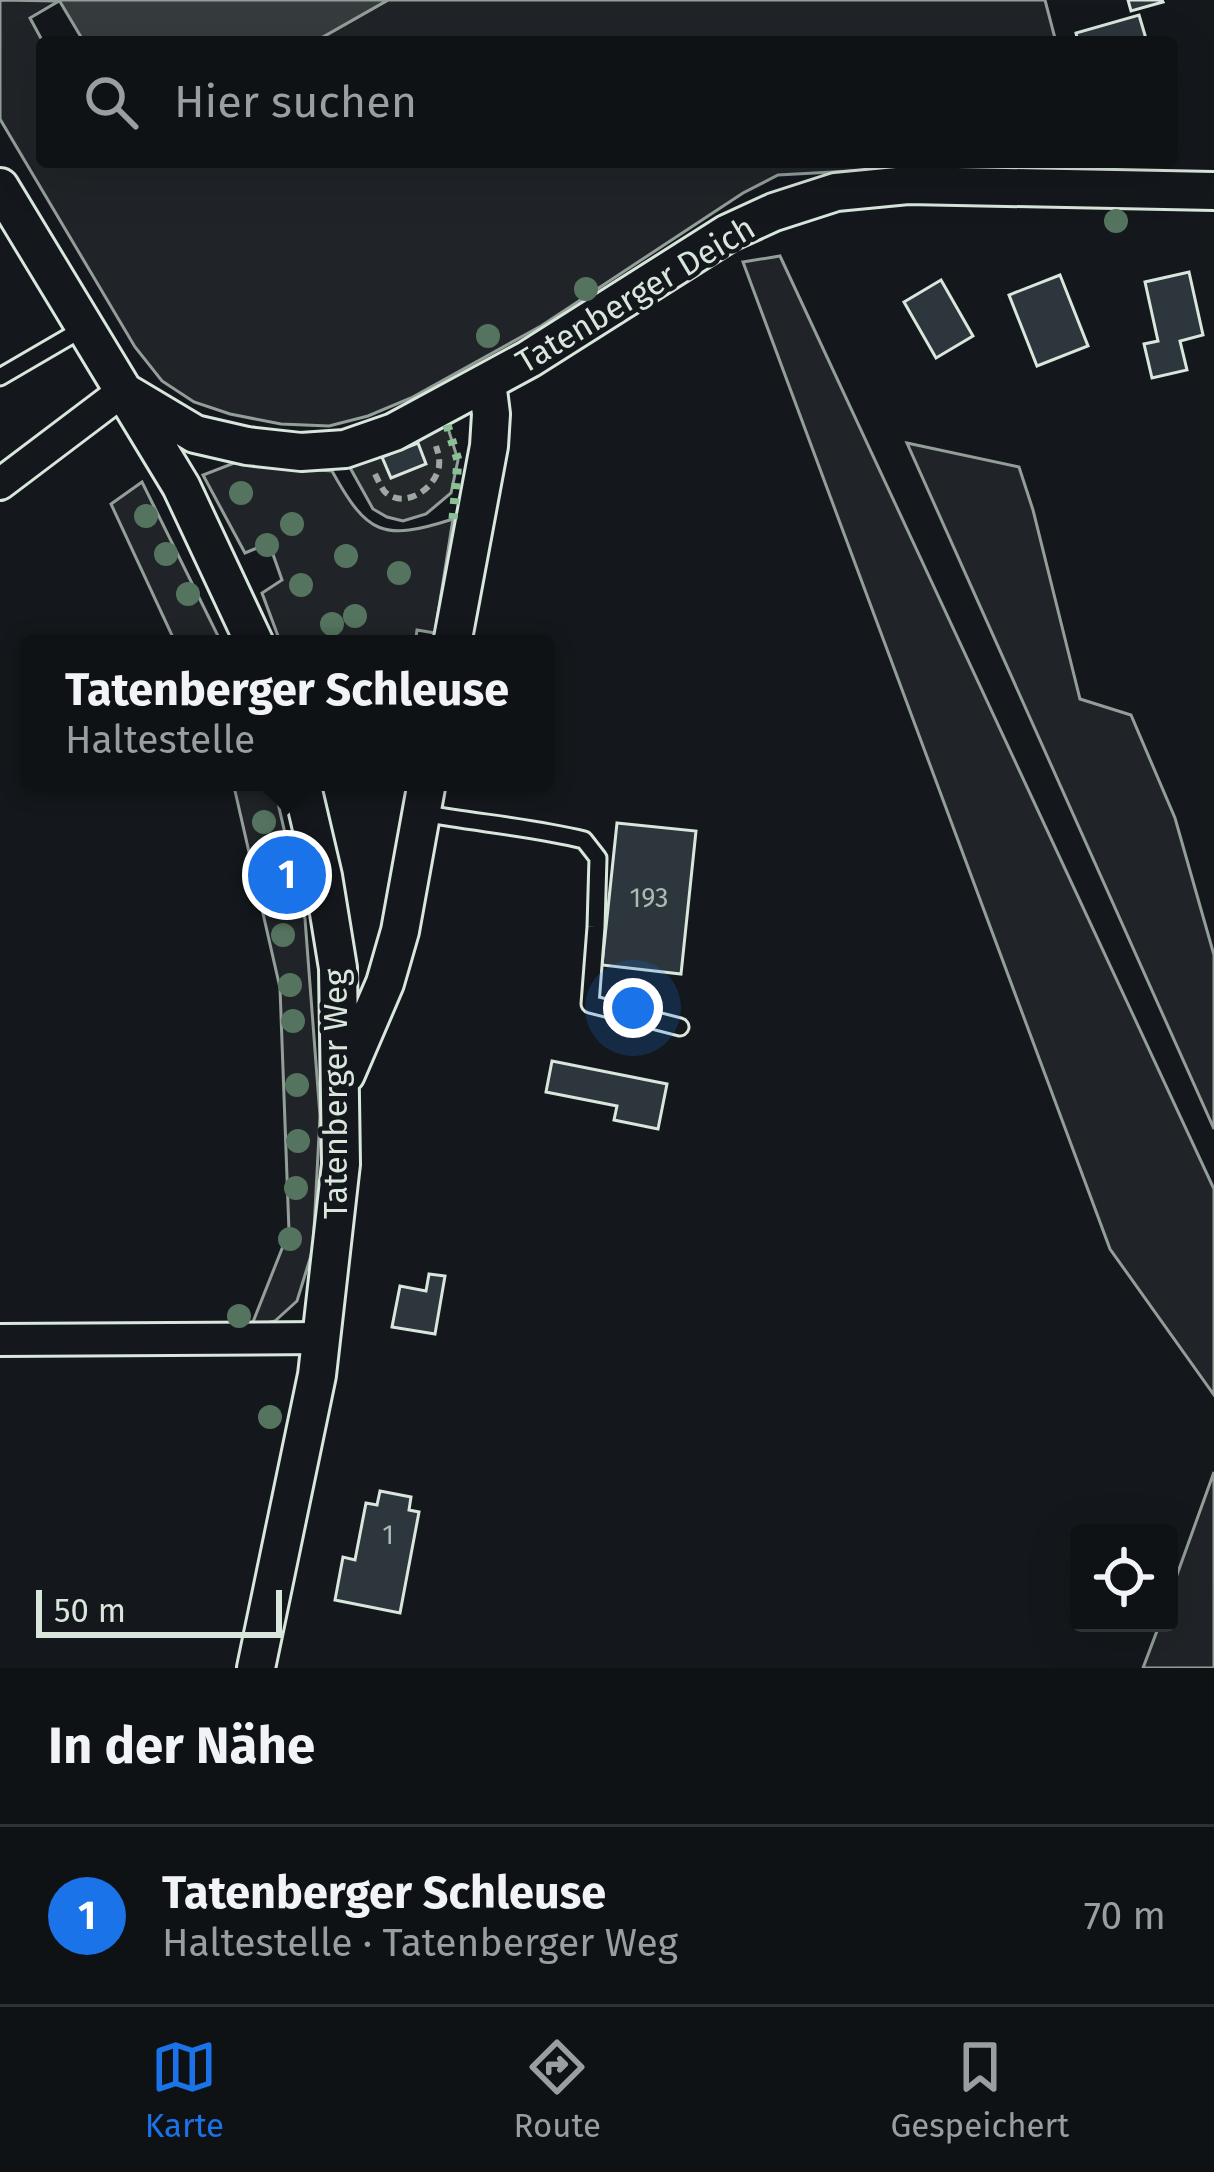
<!DOCTYPE html>
<html lang="de">
<head>
<meta charset="utf-8">
<style>
  :root { --surface:#0f1215; --page:#1d2022; --text:#f1f3f6; --muted:#9b9ea0; --line:#2f3234; --accent:#1a73e8 }
  body { margin:0; font-family:"Fira Sans",sans-serif; background:var(--page); color:var(--text) }
  .controls { position:absolute; right:36px; bottom:36px; display:grid; overflow:hidden; border-radius:12px; box-shadow:0 12px 48px #0002 }
  .controls button { width:108px; height:108px; display:grid; place-items:center; padding:0; border:0; border-bottom:3px solid var(--line); background:var(--surface); color:var(--text); font:60px sans-serif }
  .scale { position:absolute; left:36px; bottom:30px; width:246px; box-sizing:border-box; padding-left:12px; border:6px solid #d8e6dc; border-top:0; font-size:33px; line-height:42px; white-space:nowrap; color:#d8e6dc; -webkit-text-stroke:9px #14181c; paint-order:stroke }
  .you { position:absolute; left:633px; top:1008px; width:42px; height:42px; margin:-30px; border:9px solid #fff; border-radius:50%; background:#1a73e8; box-shadow:0 0 0 18px #1a73e833 }
  .badge { display:grid; place-items:center; width:78px; height:78px; border-radius:50%; background:var(--accent); color:#fff; font-size:39px; font-weight:700 }
  .pin { position:absolute; translate:-50% -50%; border:6px solid #fff; box-shadow:0 3px 12px #0006 }
  .popup { position:absolute; left:20px; top:635px; width:534px; height:156px; box-sizing:border-box; display:grid; place-content:center; border-radius:12px; background:var(--surface); filter:drop-shadow(0 3px 9px #0005); font-size:39px; white-space:nowrap; color:var(--muted) }
  .popup b { font-size:45px; color:var(--text) }
  .popup::after { content:''; position:absolute; left:50%; top:100%; margin-left:-24px; border:24px solid transparent; border-top-color:var(--surface) }
  .list { margin:0; padding:0; list-style:none }
  h2 { display:flex; justify-content:space-between; align-items:center; height:156px; margin:0; padding:0 48px; font-size:51px }
  h2 small { font-size:39px; font-weight:400; color:var(--muted) }
  .list li { display:grid; grid-template-columns:78px 1fr auto; gap:36px; align-items:center; box-sizing:border-box; height:180px; padding:0 48px; border-top:3px solid var(--line) }
  .list b { display:block; font-size:45px; white-space:nowrap }
  .list p { margin:0; font-size:39px; white-space:nowrap; color:var(--muted) }
  .list em { font-size:39px; font-style:normal; color:var(--muted) }
  .icon { flex:none; width:66px; height:66px; fill:none; stroke:currentColor; stroke-width:2; stroke-linecap:round; stroke-linejoin:round }
  .map { position:relative; flex:none; width:1214px; height:1668px; overflow:hidden }
  .search { position:absolute; background:var(--surface); box-shadow:0 12px 48px #0002; left:36px; right:36px; top:36px; height:132px; display:flex; align-items:center; gap:30px; box-sizing:border-box; padding:0 42px; border-radius:12px; color:var(--muted); font-size:45px }
  .sheet { height:336px; background:var(--surface) }
  nav { display:flex; justify-content:space-around; align-items:center; box-sizing:border-box; height:168px; border-top:3px solid var(--line); background:var(--surface); font-size:33px; color:var(--muted) }
  nav a { display:grid; justify-items:center; gap:6px }
  nav .on { color:var(--accent) }
  .map>svg:first-child { display:block }
</style>
</head>
<body>
<div class="map">
<svg width="1214" height="1668" viewBox="0 0 1214 1668">
  <rect width="100%" height="100%" fill="#14181c"/>
  <path fill="#202428" stroke="#939e99" stroke-width="3" d="M0,0L59,1L30,18L43,42L41,84L42,162H1110L1111,174L869,170L778,175L743,193L541,326L411,398L368,416L329,426L281,424L230,414L194,402L162,381L135,347L0,119Z
    M388,0H1045L1056,42H314Z
    M780,256L1214,1189V1395L1110,1249L743,262Z
    M907,443L1019,467L1033,510L1080,699L1131,715L1175,818L1214,955V1129Z
    M234,463L332,471C367,534 382,542 453,519L435,633L417,630L415,644H281L262,593L282,580L269,543L245,553L203,475Z
    M142,482L222,644H176L111,504Z
    M233,782H273L305,919L320,1116L313,1249L297,1301L275,1321L251,1327L289,1231L280,988Z
    M1214,1472V1668H1143L1160,1623H1169V1597Z"/>
  <path fill="#24282b" stroke="#939e99" stroke-width="3" d="M447,425L458,460L451,493L426,514L403,521L387,517L373,509L348,464L397,448Z"/>
  <path fill="#363b3e" stroke="#939e99" stroke-width="3" d="M59,0H388L314,42H84Z"/>
  <path fill="#2c363c" stroke="#d8e6dc" stroke-width="3" d="M1128,0H1162L1163,2L1131,11Z
    M1139,15L1147,42H1078L1076,33Z
    M1189,272L1203,335L1180,341L1187,370L1152,378L1144,344L1158,341L1145,282Z
    M1060,275L1088,346L1037,366L1009,295Z
    M941,280L973,336L936,358L904,302Z
    M418,443L426,464L391,478L382,457Z
    M617,823L696,831L681,974L602,965Z
    M552,1061L667,1084L658,1129L614,1120L617,1106L546,1092Z
    M429,1274L445,1276L435,1334L392,1327L400,1286L426,1291Z
    M380,1491L411,1497L409,1510L419,1512L400,1613L335,1600L343,1557L355,1560L366,1503L377,1505Z"/>
  <g fill="none" stroke-linecap="round" stroke-linejoin="round">
    <g stroke="#d8e6dc" stroke-width="21">
      <path id="service" d="M0,377L84,328
        M422,813C476,823 531,827 584,840L598,858L596,927L590,1004L680,1027"/>
    </g>
    <g stroke="#d8e6dc" stroke-width="36">
      <path id="minor" d="M0,484L123,391
        M0,1340L323,1338"/>
    </g>
    <g stroke="#d8e6dc" stroke-width="42">
      <path id="tertiary" d="M0,187L181,486L255,644
        M123,391L195,434L247,446L301,452L345,449L394,432L529,359L728,233L774,212L836,192L908,185L1214,191
        M452,644L489,446L491,414L487,382
        M346,1074L385,983L400,931L427,782
        M256,1668L317,1375L341,1164L338,968L323,876L301,782"/>
    </g>
    <path stroke="#9da8a2" stroke-width="6" stroke-dasharray="9 6" stroke-linecap="butt" d="M375,474C377,478 382,489 385,492C405,510 436,488 439,466C440,458 438,453 436,446"/>
    <use href="#service" stroke="#14181c" stroke-width="15"/>
    <use href="#minor" stroke="#14181c" stroke-width="30"/>
    <use href="#tertiary" stroke="#14181c" stroke-width="36"/>
    <path stroke="#8ac095" stroke-width="9" stroke-dasharray="6 9" stroke-linecap="butt" d="M447,425L458,460L453,519"/>
  </g>
  <g fill="#55745f">
    <circle cx="1116" cy="221" r="12"/>
    <circle cx="586" cy="289" r="12"/>
    <circle cx="488" cy="336" r="12"/>
    <circle cx="241" cy="493" r="12"/>
    <circle cx="146" cy="516" r="12"/>
    <circle cx="292" cy="524" r="12"/>
    <circle cx="267" cy="545" r="12"/>
    <circle cx="166" cy="554" r="12"/>
    <circle cx="346" cy="556" r="12"/>
    <circle cx="399" cy="573" r="12"/>
    <circle cx="301" cy="585" r="12"/>
    <circle cx="188" cy="594" r="12"/>
    <circle cx="355" cy="616" r="12"/>
    <circle cx="332" cy="624" r="12"/>
    <circle cx="264" cy="822" r="12"/>
    <circle cx="275" cy="885" r="12"/>
    <circle cx="283" cy="935" r="12"/>
    <circle cx="290" cy="985" r="12"/>
    <circle cx="293" cy="1021" r="12"/>
    <circle cx="297" cy="1085" r="12"/>
    <circle cx="298" cy="1141" r="12"/>
    <circle cx="296" cy="1188" r="12"/>
    <circle cx="290" cy="1239" r="12"/>
    <circle cx="239" cy="1316" r="12"/>
    <circle cx="270" cy="1417" r="12"/>
  </g>
  <g text-anchor="middle" stroke-width="9" stroke-linejoin="round" paint-order="stroke">
    <g font-size="27" fill="#adbab4">
      <text x="649" y="907">193</text>
      <text x="388" y="1544">1</text>
    </g>
    <g font-size="33" fill="#d8e6dc" stroke="#14181c">
      <text transform="translate(635 294) rotate(-31)" y="12">Tatenberger Deich</text>
      <text transform="translate(335 1094) rotate(-90)" y="12">Tatenberger Weg</text>
    </g>
  </g>
</svg>
<div class="controls">
<button><svg class="icon" aria-label="locate" viewBox="0 0 24 24"><circle cx="12" cy="12" r="6"/><path d="M12 2v4M12 18v4M2 12h4M18 12h4"/></svg></button>
</div>
<div class="scale">50 m</div>
<div class="you"></div>
<div class="pin badge" style="left:287px;top:875px">1</div>
<div class="popup"><b>Tatenberger Schleuse</b>Haltestelle</div>
<div class="search"><svg class="icon" aria-label="search" viewBox="0 0 24 24"><circle cx="10" cy="10" r="6"/><path d="M15 15l6 6"/></svg>Hier suchen</div>
</div>
<section class="sheet">
<h2>In der Nähe<small></small></h2>
<ul class="list">
<li><span class="badge">1</span><div><b>Tatenberger Schleuse</b><p>Haltestelle · Tatenberger Weg</p></div><em>70 m</em></li>
</ul>
</section>
<nav>
<a class="on"><svg class="icon" aria-label="map" viewBox="0 0 24 24"><path d="M3 6l6-2 6 2 6-2v14l-6 2-6-2-6 2zM9 4v14M15 6v14"/></svg>Karte</a>
<a><svg class="icon" aria-label="directions" viewBox="0 0 24 24"><path d="M12 3l9 9-9 9-9-9zM9 14v-3h6M13 9l2 2-2 2"/></svg>Route</a>
<a><svg class="icon" aria-label="saved" viewBox="0 0 24 24"><path d="M7 4h10v16l-5-4-5 4z"/></svg>Gespeichert</a>
</nav>
</body>
</html>
